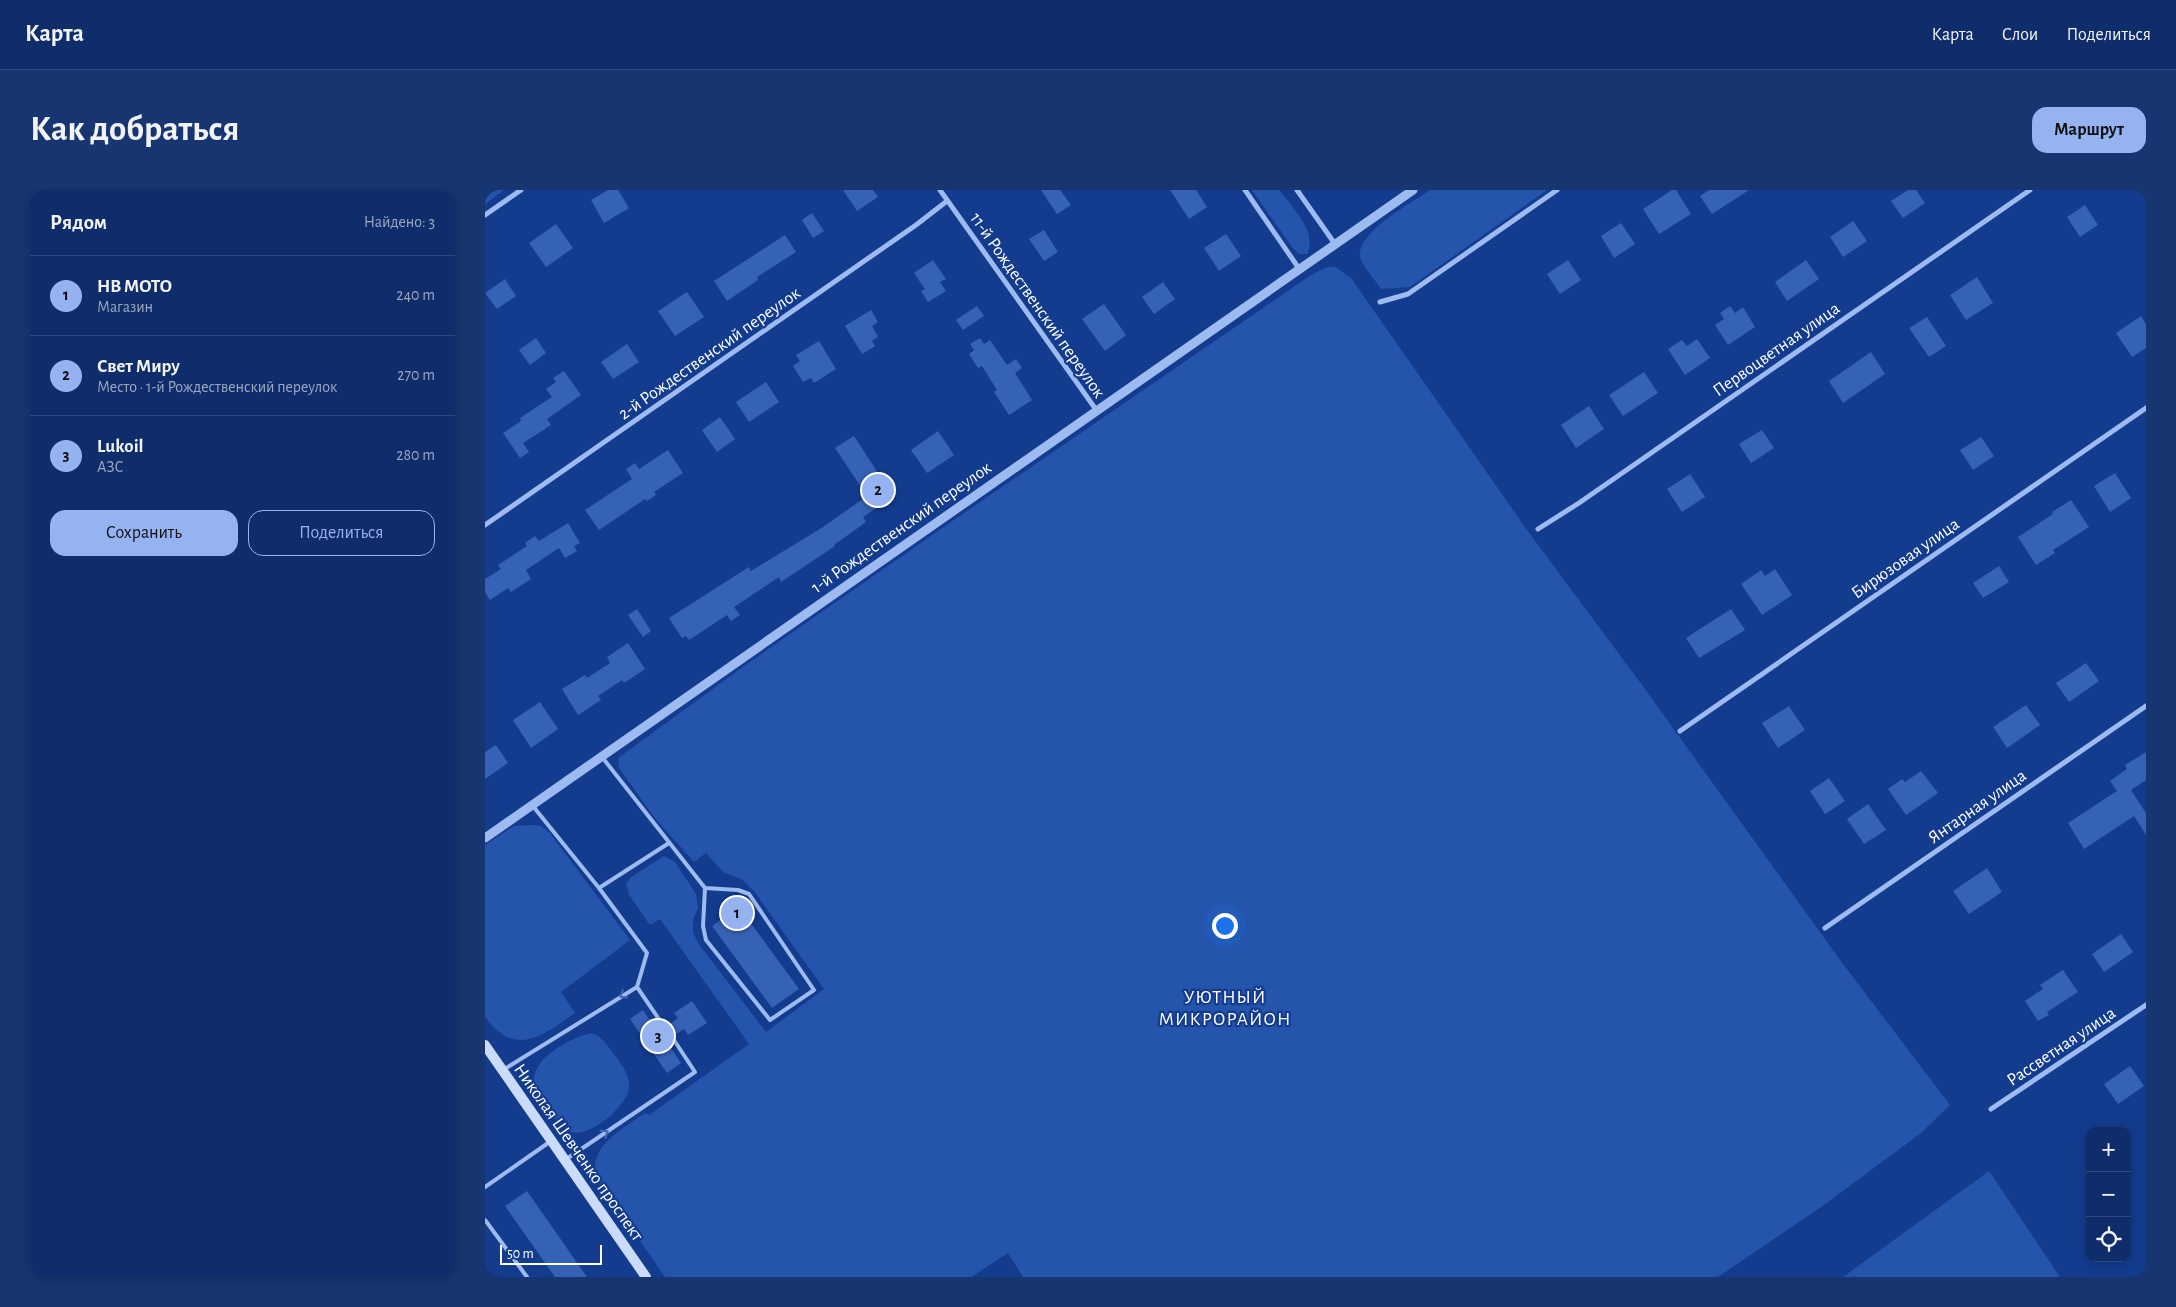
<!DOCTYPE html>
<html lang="ru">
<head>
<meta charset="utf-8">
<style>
  :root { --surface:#0e2d6a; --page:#173570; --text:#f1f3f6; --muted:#9ba8c1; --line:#2e497e; --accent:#95b2f1 }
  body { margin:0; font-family:"Alegreya Sans",sans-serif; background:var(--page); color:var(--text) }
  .controls { position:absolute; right:15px; bottom:15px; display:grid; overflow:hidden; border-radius:10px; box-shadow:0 2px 12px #0003 }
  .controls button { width:45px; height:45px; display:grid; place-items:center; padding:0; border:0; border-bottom:1px solid var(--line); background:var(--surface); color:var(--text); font:25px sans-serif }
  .scale { position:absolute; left:15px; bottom:12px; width:102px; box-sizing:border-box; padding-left:5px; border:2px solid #fff; border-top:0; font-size:14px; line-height:18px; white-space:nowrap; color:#fff; -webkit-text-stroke:4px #133c8e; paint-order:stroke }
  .you { position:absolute; left:739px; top:735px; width:18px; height:18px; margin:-12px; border:4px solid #fff; border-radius:50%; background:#1a73e8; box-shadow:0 0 0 8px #1a73e833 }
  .badge { display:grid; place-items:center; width:32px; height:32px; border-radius:50%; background:var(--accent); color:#111; font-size:16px; font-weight:700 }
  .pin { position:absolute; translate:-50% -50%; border:2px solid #fff; box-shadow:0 1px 5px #0006 }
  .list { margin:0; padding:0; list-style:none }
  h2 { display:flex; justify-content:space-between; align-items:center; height:65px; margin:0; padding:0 20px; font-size:21px }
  h2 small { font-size:16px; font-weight:400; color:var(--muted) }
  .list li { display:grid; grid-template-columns:32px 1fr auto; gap:15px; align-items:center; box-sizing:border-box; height:80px; padding:0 20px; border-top:1px solid var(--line) }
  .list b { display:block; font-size:19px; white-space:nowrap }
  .list p { margin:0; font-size:16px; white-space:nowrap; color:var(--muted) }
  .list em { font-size:16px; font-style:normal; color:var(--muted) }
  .actions { display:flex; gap:10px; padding:15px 20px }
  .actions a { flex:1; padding:11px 0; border:1px solid var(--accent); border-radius:15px; text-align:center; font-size:18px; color:var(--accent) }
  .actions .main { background:var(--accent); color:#111 }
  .icon { flex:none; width:28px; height:28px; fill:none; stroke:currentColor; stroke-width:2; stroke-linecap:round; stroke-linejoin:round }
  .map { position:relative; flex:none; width:1661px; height:1087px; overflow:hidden; border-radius:15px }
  header { display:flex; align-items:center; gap:30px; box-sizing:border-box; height:70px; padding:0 25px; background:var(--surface); border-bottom:1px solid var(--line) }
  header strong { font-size:24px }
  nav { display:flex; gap:28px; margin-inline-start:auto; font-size:18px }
  .intro { display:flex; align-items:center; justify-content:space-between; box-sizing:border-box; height:120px; padding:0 30px }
  h1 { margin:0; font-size:35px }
  .button { padding:12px 22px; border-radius:15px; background:var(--accent); color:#111; font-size:18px; font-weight:700 }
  main { display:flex; gap:30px; padding:0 30px }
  aside { flex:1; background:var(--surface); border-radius:15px; box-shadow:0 2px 12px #0003 }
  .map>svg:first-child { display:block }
</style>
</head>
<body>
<header>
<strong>Карта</strong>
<nav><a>Карта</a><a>Слои</a><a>Поделиться</a></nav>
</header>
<div class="intro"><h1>Как добраться</h1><a class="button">Маршрут</a></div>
<main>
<aside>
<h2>Рядом<small>Найдено: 3</small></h2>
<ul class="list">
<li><span class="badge">1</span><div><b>HB MOTO</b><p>Магазин</p></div><em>240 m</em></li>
<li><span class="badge">2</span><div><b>Свет Миру</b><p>Место · 1-й Рождественский переулок</p></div><em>270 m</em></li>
<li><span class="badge">3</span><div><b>Lukoil</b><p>АЗС</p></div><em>280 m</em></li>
</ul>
<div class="actions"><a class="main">Сохранить</a><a>Поделиться</a></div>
</aside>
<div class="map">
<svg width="1661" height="1087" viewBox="0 0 1661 1087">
  <rect width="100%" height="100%" fill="#133c8e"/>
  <path fill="#2554ad" d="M0,0H19L0,14Z
    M767,0H794C807,17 833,42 822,64H814L807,57Z
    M945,0H1062L925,97L896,99C890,90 881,80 876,70C866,45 928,12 945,0Z
    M842,77H850L866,88L1042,340L1160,499L1355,770L1465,915L1436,943L1339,1015L1233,1087H538L523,1063L486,1087H180L115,993C96,959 138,939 160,923L164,925L264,854L175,729L165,735L144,705L141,694L146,687L179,666L190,672L211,704L213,718L208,729V742L213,753L281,842L339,799L269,701L258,690L238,682L221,663L209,672L169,627L134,578L133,568L262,474L466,332L826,85Z
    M48,635L56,636L64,642L145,750L76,802L90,823C58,845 31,869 0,827V655L29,636Z
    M106,843C117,846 122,855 128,863C135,873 145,884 144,897C143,916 105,948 86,942C76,939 70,928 65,921C59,912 49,902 49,891C48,867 87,847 106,843Z
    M1504,981L1575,1087H1358Z"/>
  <path fill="#3662b5" d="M123,0H133L144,18L119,33L106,10Z
    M358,0H388L393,7L372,21Z
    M556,0H575L586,15L572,24Z
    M685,0H711L722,17L704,29Z
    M1187,0H1191L1206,24L1174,44L1158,19Z
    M1224,0H1264L1227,24L1215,6Z
    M1423,0H1431L1440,13L1418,28L1406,11Z
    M1600,15L1613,35L1595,47L1582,27Z
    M327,23L339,41L328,48L317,30Z
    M1368,31L1382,51L1358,67L1345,47Z
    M1136,33L1150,54L1129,68L1116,46Z
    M71,34L88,58L61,77L44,53Z
    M559,40L573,62L559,71L544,49Z
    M741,44L756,66L734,81L719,58Z
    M300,45L311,62L272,87L273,90L242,111L229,91Z
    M448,70L461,89L455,92L461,101L443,112L436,101L440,99L429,83Z
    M1083,70L1096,90L1075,104L1062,84Z
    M1321,70L1334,89L1302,111L1290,92Z
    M1492,87L1508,113L1481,130L1465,105Z
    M20,89L31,106L12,119L0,103Z
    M678,92L690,109L669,124L657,107Z
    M202,102L219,127L190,146L173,121Z
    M619,114L641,145L620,161L597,129Z
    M492,116L499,126L478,140L471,130Z
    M1245,116L1250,123L1258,117L1270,137L1243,155L1230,135L1239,129L1235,123Z
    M386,120L393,132L387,136L393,147L387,151L390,156L377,164L360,136Z
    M1656,126L1661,134V158L1647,167L1631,143Z
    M1442,127L1461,156L1444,167L1424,138Z
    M51,148L61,163L45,175L34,160Z
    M495,148L499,154L505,150L522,175L531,169L537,178L530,183L547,210L524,225L509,202L512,200L497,176L493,178L484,164L489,160L485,154Z
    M1212,149L1225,168L1200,185L1183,159L1197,150L1202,156Z
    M334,151L351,179L329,193L326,188L318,192L308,176L315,171L311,165Z
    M142,154L154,172L128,189L116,172Z
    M1386,162L1400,184L1358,213L1344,191Z
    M79,181L96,205L62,229L66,235L38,253L44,262L35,268L18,243L36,231L35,228L67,207L61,199L71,192L68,188Z
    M1159,182L1173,203L1138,226L1124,205Z
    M281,192L294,212L264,232L251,212Z
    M1104,216L1119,239L1091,258L1076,235Z
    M235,227L250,249L232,262L217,240Z
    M1277,240L1289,258L1266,273L1254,254Z
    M453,241L469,265L442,283L426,260Z
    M369,246L393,283L396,282L412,304L378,327L381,332L349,355L350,356L296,392L294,387L249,417L255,425L246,431L242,425L204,450L201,446L197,448L184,428L264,377L266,381L338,337L382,306L350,258Z
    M1496,247L1509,266L1488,280L1475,260Z
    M183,260L198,283L169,302L171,305L162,311L160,309L114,340L100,320L147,289L141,279L150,273L154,279Z
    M1630,283L1646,308L1625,322L1609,296Z
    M1205,284L1220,307L1197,322L1182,299Z
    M1586,310L1604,337L1568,360L1570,363L1551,375L1533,347L1568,324L1567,322Z
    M83,333L95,353L89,356L92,361L80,368L74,358L41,380L46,389L26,402L23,398L5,410L0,402V389L16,379L13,375L42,356L40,353L50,346L54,351Z
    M1514,376L1524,392L1498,408L1488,393Z
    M1290,379L1307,405L1277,425L1256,394L1276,380L1280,386Z
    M152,419L166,441L158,447L143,425Z
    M1246,419L1260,440L1214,468L1201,448Z
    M143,453L160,479L139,493L137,490L113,506L116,510L93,525L77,499L100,485L102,488L125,473L122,467Z
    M1601,473L1614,491L1584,512L1571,493Z
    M55,512L73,539L46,558L28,530Z
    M1541,515L1555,535L1522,558L1508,537Z
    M1304,516L1320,540L1293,558L1277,533Z
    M11,555L23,573L0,589V562Z
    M1661,562V590L1646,600L1661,623V645L1649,626L1599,659L1583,633L1632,601L1625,591L1642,579L1640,575Z
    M1436,581L1453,603L1421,625L1403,599L1417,589L1420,592Z
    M1344,588L1360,611L1340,624L1325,601Z
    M1383,614L1401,640L1379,654L1362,629Z
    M1502,678L1517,702L1484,724L1468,701Z
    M254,717L314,799L287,818L227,736Z
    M1636,744L1648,762L1619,782L1607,764Z
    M1578,780L1593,802L1562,822L1564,825L1553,831L1540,811L1558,799L1555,795Z
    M207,811L222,833L203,845L199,839L190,845L187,843L184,845V849L181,851L196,873L182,883L145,829L158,820L173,842L177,840L181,842L184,839L183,836L193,828L189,823Z
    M1645,876L1659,896L1633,914L1619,894Z
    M42,1001L102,1087H70L20,1016Z"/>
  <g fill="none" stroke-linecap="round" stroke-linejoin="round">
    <path stroke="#9dbaf1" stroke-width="4" d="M117,567L220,698L253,700L264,704L329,800L285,830L221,750L218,736L220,698
      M47,615L114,698L184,653
      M114,698L162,763L152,797
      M18,880L152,797L180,838
      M80,970L210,882L187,847
      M0,997L66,951
      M0,1030L42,1087"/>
    <path stroke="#9dbaf1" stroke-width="5" d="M455,0L612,221
      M760,0L815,80
      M812,0L850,54
      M0,25L36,0
      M895,112L923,104L1072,0
      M0,335L431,35L462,11
      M1053,339L1094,313L1545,0
      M1195,541L1661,218
      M1340,738L1661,516
      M1506,919L1661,815"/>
    <path stroke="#9dbaf1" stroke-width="9" d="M0,648L928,0"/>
    <path stroke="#cbdbfc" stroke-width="10" d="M0,855L161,1087"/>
  </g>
  <defs><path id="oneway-chevron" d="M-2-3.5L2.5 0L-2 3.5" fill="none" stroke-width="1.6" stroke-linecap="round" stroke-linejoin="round" transform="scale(1.25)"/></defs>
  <g stroke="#4368b1">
    <use href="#oneway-chevron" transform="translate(138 805) rotate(148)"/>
    <use href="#oneway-chevron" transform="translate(120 943) rotate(-34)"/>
  </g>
  <g text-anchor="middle" stroke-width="4.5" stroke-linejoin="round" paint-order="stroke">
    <g font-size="18" fill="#fff" stroke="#133c8e">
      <text transform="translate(553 115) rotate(55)" y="6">11-й Рождественский переулок</text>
      <text transform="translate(1291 159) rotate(-35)" y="6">Первоцветная улица</text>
      <text transform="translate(224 163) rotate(-35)" y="6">2-й Рождественский переулок</text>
      <text transform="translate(416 337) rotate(-35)" y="6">1-й Рождественский переулок</text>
      <text transform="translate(1420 368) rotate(-35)" y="6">Бирюзовая улица</text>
      <text transform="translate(1492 616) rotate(-35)" y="6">Янтарная улица</text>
      <text transform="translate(1576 856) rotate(-34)" y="6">Рассветная улица</text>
      <text transform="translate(94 962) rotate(55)" y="6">Николая Шевченко проспект</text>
    </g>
    <g font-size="19" letter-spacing="1" fill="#fff" stroke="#133c8e">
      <text x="740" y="813">УЮТНЫЙ<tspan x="740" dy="22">МИКРОРАЙОН</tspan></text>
    </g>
  </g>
</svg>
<div class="controls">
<button>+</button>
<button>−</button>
<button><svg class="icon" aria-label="locate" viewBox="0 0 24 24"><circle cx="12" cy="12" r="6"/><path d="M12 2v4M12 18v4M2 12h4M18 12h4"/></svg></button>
</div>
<div class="scale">50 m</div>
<div class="you"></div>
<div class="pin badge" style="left:252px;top:723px">1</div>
<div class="pin badge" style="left:393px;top:300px">2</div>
<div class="pin badge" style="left:173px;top:846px">3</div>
</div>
</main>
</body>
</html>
